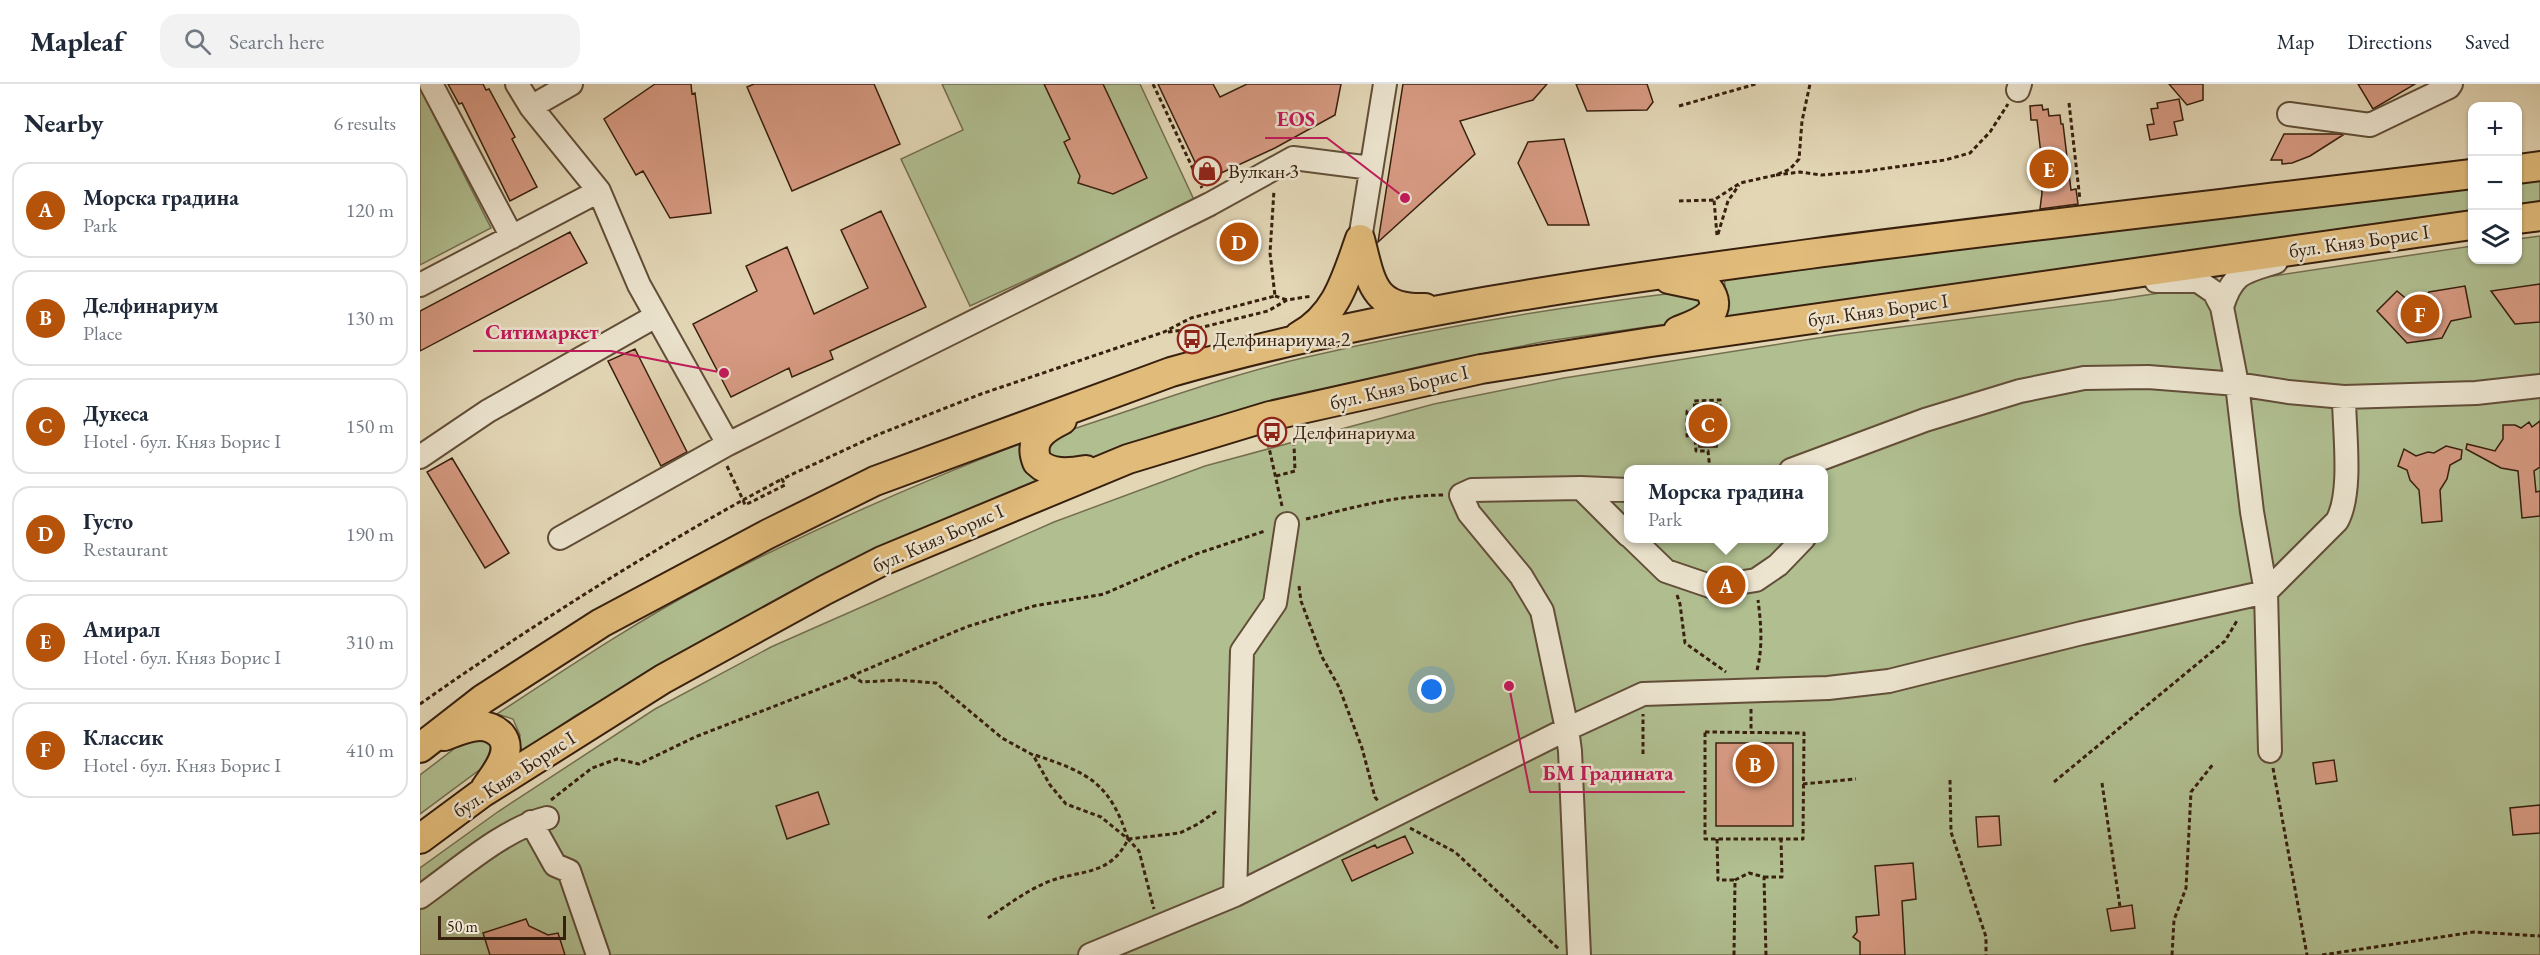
<!DOCTYPE html>
<html lang="en">
<head>
<meta charset="utf-8">
<style>
  :root { --surface:#fff; --page:#f2f2f3; --text:#1f2937; --muted:#747a83; --line:#e0e1e3; --accent:#b45309 }
  body { margin:0; font-family:"EB Garamond",serif; background:var(--page); color:var(--text) }
  .controls { position:absolute; right:18px; top:18px; display:grid; overflow:hidden; border-radius:12px; box-shadow:0 2px 4px #0004 }
  .controls button { width:54px; height:54px; display:grid; place-items:center; padding:0; border:0; border-bottom:2px solid var(--line); background:var(--surface); color:var(--text); font:30px sans-serif }
  .scale { position:absolute; left:18px; bottom:15px; width:128px; box-sizing:border-box; padding-left:6px; border:3px solid #38200e; border-top:0; font-size:16px; line-height:21px; white-space:nowrap; color:#38200e; -webkit-text-stroke:4px #ece4cf; paint-order:stroke }
  .you { position:absolute; left:1012px; top:606px; width:21px; height:21px; margin:-15px; border:4px solid #fff; border-radius:50%; background:#1a73e8; box-shadow:0 0 0 9px #1a73e833 }
  .badge { display:grid; place-items:center; width:39px; height:39px; border-radius:50%; background:var(--accent); color:#fff; font-size:20px; font-weight:700 }
  .pin { position:absolute; translate:-50% -50%; border:3px solid #fff; box-shadow:0 2px 6px #0006 }
  .popup { position:absolute; left:1204px; top:381px; width:204px; height:78px; box-sizing:border-box; display:grid; place-content:center; border-radius:12px; background:var(--surface); filter:drop-shadow(0 2px 4px #0005); font-size:20px; white-space:nowrap; color:var(--muted) }
  .popup b { font-size:22px; color:var(--text) }
  .popup::after { content:''; position:absolute; left:50%; top:100%; margin-left:-12px; border:12px solid transparent; border-top-color:var(--surface) }
  .list { margin:0; padding:0; list-style:none }
  h2 { display:flex; justify-content:space-between; align-items:center; height:78px; margin:0; padding:0 24px; font-size:26px }
  h2 small { font-size:20px; font-weight:400; color:var(--muted) }
  .list li { display:grid; grid-template-columns:39px 1fr auto; gap:18px; align-items:center; box-sizing:border-box; height:96px; margin:0 12px 12px; padding:0 12px; border:2px solid var(--line); border-radius:18px }
  .list b { display:block; font-size:22px; white-space:nowrap }
  .list p { margin:0; font-size:20px; white-space:nowrap; color:var(--muted) }
  .list em { font-size:20px; font-style:normal; color:var(--muted) }
  .icon { flex:none; width:33px; height:33px; fill:none; stroke:currentColor; stroke-width:2; stroke-linecap:round; stroke-linejoin:round }
  .map { position:relative; flex:none; width:2120px; height:871px; overflow:hidden }
  header { display:flex; align-items:center; gap:36px; box-sizing:border-box; height:84px; padding:0 30px; background:var(--surface); border-bottom:2px solid var(--line) }
  header strong { font-size:28px }
  nav { display:flex; gap:33px; margin-inline-start:auto; font-size:21px }
  .search { width:420px; height:54px; background:var(--page); display:flex; align-items:center; gap:15px; box-sizing:border-box; padding:0 21px; border-radius:18px; color:var(--muted); font-size:22px }
  main { display:flex }
  aside { flex:1; background:var(--surface) }
  .map>svg:first-child { display:block }
</style>
</head>
<body>
<header>
<strong>Mapleaf</strong>
<div class="search"><svg class="icon" aria-label="search" viewBox="0 0 24 24"><circle cx="10" cy="10" r="6"/><path d="M15 15l6 6"/></svg>Search here</div>
<nav><a>Map</a><a>Directions</a><a>Saved</a></nav>
</header>
<main>
<aside>
<h2>Nearby<small>6 results</small></h2>
<ul class="list">
<li><span class="badge">A</span><div><b>Морска градина</b><p>Park</p></div><em>120 m</em></li>
<li><span class="badge">B</span><div><b>Делфинариум</b><p>Place</p></div><em>130 m</em></li>
<li><span class="badge">C</span><div><b>Дукеса</b><p>Hotel · бул. Княз Борис I</p></div><em>150 m</em></li>
<li><span class="badge">D</span><div><b>Густо</b><p>Restaurant</p></div><em>190 m</em></li>
<li><span class="badge">E</span><div><b>Амирал</b><p>Hotel · бул. Княз Борис I</p></div><em>310 m</em></li>
<li><span class="badge">F</span><div><b>Классик</b><p>Hotel · бул. Княз Борис I</p></div><em>410 m</em></li>
</ul>
</aside>
<div class="map">
<svg width="2120" height="871" viewBox="0 0 2120 871">
  <rect width="100%" height="100%" fill="#e2d6b5"/>
  <filter id="stains"><feTurbulence type="fractalNoise" baseFrequency=".00333" numOctaves="4"/><feColorMatrix values="0 0 0 0 .2 0 0 0 0 .09 0 0 0 0 .02 0 0 0 .5 -.17"/></filter>
  <radialGradient id="worn" r=".72"><stop offset=".6" stop-color="#630" stop-opacity="0"/><stop offset="1" stop-color="#630" stop-opacity=".3"/></radialGradient>
  <path fill="#b0be90" stroke="#746f4f" stroke-width="1.5" fill-rule="evenodd" d="M522,0H720L775,118L550,222L481,75L543,46Z
    M0,4L71,144L0,181Z
    M2120,94V120L2098,124V97Z
    M2052,103V130L1310,236L1306,231C1315,213 1301,208 1305,191Z
    M2120,152V871H0V784L79,727L235,625L351,563L634,438L785,382L1014,320L1144,294L1417,251L1693,216L2052,162V176H2098V155ZM1208,386H1404V454H1208Z
    M1254,209H1274L1285,222L1269,237L1127,257L1011,280L883,310L752,345L670,375H629L627,364L635,353L653,345C730,320 808,291 887,273C1008,245 1131,224 1254,209Z
    M607,357L603,381L610,391L627,401L233,586L155,632L98,670L100,651L93,635L77,630C147,584 217,537 291,498C393,445 500,398 607,357Z
    M62,653L71,660L72,667L66,681L0,730V691L43,658Z"/>
  <path fill="#d69a82" stroke="#38200e" stroke-width="1.5" d="M28,0H63L66,6L69,5L95,53L92,55L117,103L90,117L42,19L39,20Z
    M235,0H271L272,10L275,9L291,129L250,134L223,87L216,91L184,35Z
    M334,0H454L480,60L372,107L327,3Z
    M624,0H683L727,94L693,110L658,99L660,92L644,58L650,55Z
    M738,0H793L800,13L827,0H921L915,31L855,64L784,97Z
    M983,0H1127L1113,16L1040,37L1055,70L958,158Z
    M1156,0H1227L1233,18L1227,26L1167,27Z
    M1749,0H1783V16L1767,21Z
    M1938,0H1995L1953,25Z
    M1759,15L1763,36L1754,38L1757,51L1730,56L1727,41L1734,40L1731,25L1738,24L1737,19Z
    M1622,21L1623,26L1628,25L1629,32L1640,31L1641,40H1643L1651,106L1656,105L1658,120L1620,125L1622,109L1619,80L1622,79L1617,36H1611L1610,22Z
    M1864,50H1919L1923,51L1890,72L1872,79L1862,80V76H1851Z
    M1144,55L1169,141H1128L1098,79L1108,58Z
    M461,127L506,223L410,267L413,275L372,293L369,284L311,313L273,240L337,207L326,182L367,163L394,230L448,204L421,146Z
    M150,148L167,179L0,267V227Z
    M2120,200V238L2095,240L2071,207Z
    M2045,202L2051,233L2031,237L2022,254L1987,259L1957,227L1977,207L1990,218L2004,216L2009,208Z
    M215,265L267,368L241,382L188,277Z
    M1297,319V330H1304L1305,351H1297V363H1279L1278,350H1271V329H1276V320Z
    M2120,337V383L2114,387L2116,408L2120,407V432L2102,434L2098,387L2081,384L2046,365L2047,360L2075,367L2083,355V341H2095L2101,344L2109,338L2112,343Z
    M2026,362L2042,366L2041,375L2030,381L2027,395L2020,406L2022,437L2002,439L1999,406L1990,396L1987,386L1978,382L1984,365L1996,372L2008,368L2014,369Z
    M32,374L89,469L65,484L7,388Z
    M1296,659H1373V742H1296Z
    M1914,676L1917,697L1896,700L1893,679Z
    M398,708L409,740L367,755L356,722Z
    M2120,721V749L2093,751L2090,724Z
    M1579,732L1581,761L1558,763L1556,733Z
    M985,752L993,769L932,797L922,776L955,761L957,764Z
    M1493,779L1496,815L1482,817L1485,871H1440V858L1433,853L1437,848L1436,833L1459,831L1455,782Z
    M1712,821L1715,844L1691,847L1687,825Z
    M106,835L109,842L128,851L138,849L145,871H70L63,849Z"/>
  <g fill="none" stroke-linecap="round" stroke-linejoin="round">
    <g stroke="#624e38" stroke-width="26">
      <path id="minor" d="M11,0L92,153
        M97,0L111,23L179,107L219,201L308,360
        M1598,6L1600,0
        M111,23L151,0
        M1869,30L1950,41L2029,3L2031,0
        M940,155L965,0
        M1736,197H1778L1794,208L1802,223L1817,300L1832,428L1846,508L1850,667
        M0,201L179,107
        M1802,223C1813,188 1824,188 1856,178
        M0,373L68,327L236,232
        M1371,386L1505,336L1600,307L1664,294L1728,293L1817,300L1868,308L1924,313L2056,309L2120,302
        M1161,404L1208,451
        M140,454L308,360L790,120L873,74L951,84
        M1212,454L1246,487L1293,503L1336,496L1358,481L1384,454
        M111,738L135,781L149,787L178,871
        M815,811L1147,645L1223,610L1408,604L1469,597L1662,549L1846,508L1917,437C1933,408 1924,347 1924,313
        M0,813C37,787 83,745 127,734
        M670,871L815,811L822,567L855,519L867,440
        M1159,871L1150,667L1147,645L1122,527L1101,492L1049,429L1041,411L1052,406L1161,404L1208,406"/>
    </g>
    <g stroke="#38200e" stroke-width="32">
      <path id="major" d="M2098,85L2120,82
        M2098,135L2120,132
        M940,155C951,197 952,226 1005,224
        M1249,195L1287,203C1308,230 1278,239 1258,247
        M879,252C917,231 926,194 940,155
        M642,336C624,345 608,355 617,378C630,391 649,389 666,386
        M24,652C35,648 49,642 60,642C69,642 75,645 81,651C95,668 74,691 65,705
        M0,664L63,615L181,539L346,451L455,397L751,288C960,229 1174,198 1389,170C1610,141 1831,117 2052,90
        M0,755L62,709L243,595L405,506L462,477L708,375L850,332L1061,285L1231,258L2052,141"/>
    </g>
    <path stroke="#38200e" stroke-width="3" stroke-dasharray="4.5 3" stroke-linecap="butt" d="M733,0L782,104
      M1649,19L1660,116
      M1259,22L1336,0
      M1356,91L1380,88L1401,91L1447,87L1525,76L1550,69L1570,48L1588,20
      M1259,117L1294,116
      M1298,150L1308,117L1319,101
      M1297,151L1294,116L1320,99L1356,91L1370,85L1379,75L1382,37L1390,0
      M855,212L867,216
      M748,248L779,244L848,227L867,216L892,212
      M848,359L862,422
      M307,382L323,416L362,395
      M1290,386L1288,367H1276L1275,352H1267V327H1275L1274,317L1300,316V327L1306,328L1307,349
      M856,392L875,387L874,361
      M886,435C932,424 976,411 1024,411
      M879,502L881,517L902,573L919,603L942,664L955,713L958,717
      M1257,511L1260,520L1265,559L1306,588
      M1337,586C1343,563 1341,539 1338,516
      M432,592L442,598L478,596L516,599L582,654L613,671L630,701L646,720L681,733L708,755L719,767L734,825
      M0,620C104,547 212,478 323,416L325,421L365,401L362,395L457,351L561,310L744,248L771,234L855,212L850,169L854,106
      M1331,625V648
      M1285,648L1384,649L1383,755H1285Z
      M1223,670V630
      M1853,684L1887,871
      M1530,696L1531,748L1566,853V871
      M1634,698L1805,557L1818,535
      M1682,699L1700,823
      M1383,700L1436,695
      M131,716L172,684L197,675L219,680L275,653L422,596L546,543L614,522L684,510L776,470L845,447
      M990,744L1035,768L1140,866
      M708,755L760,749L778,740L798,726
      M1297,755L1298,796H1315
      M1344,793H1362L1361,755
      M568,834C586,822 605,808 625,799C657,785 690,794 708,755C690,699 669,689 615,671
      M1314,871L1315,796L1329,789L1344,793L1346,871
      M1752,871L1754,836L1766,804L1771,708L1794,679
      M1902,871L2054,848L2120,852"/>
    <use href="#minor" stroke="#ece4cf" stroke-width="22"/>
    <use href="#major" stroke="#e1bb7a" stroke-width="28"/>
  </g>
  <defs>
    <g id="shop-ring" transform="scale(1.5)"><circle r="9.5" fill="#ece4cf" stroke="#8f2418" stroke-width="1.5"/><path d="M-5-2.5h2.3a2.7 3.5 0 0 1 5.4 0H5L5.5 6h-11ZM-1.5-2.5h3a1.5 2.3 0 0 0-3 0Z" fill="#8f2418"/></g>
    <g id="bus-ring" transform="scale(1.5)"><circle r="9.5" fill="#ece4cf" stroke="#8f2418" stroke-width="1.5"/><path d="M-5-6H5V4H4V6H2V4H-2V6H-4V4H-5ZM-3.5-4V0h7V-4ZM-3.5 1.2v1.5H-2V1.2ZM2 1.2v1.5H3.5V1.2Z" fill="#8f2418"/></g>
  </defs>
  <g fill-rule="evenodd">
    <use href="#shop-ring" x="787" y="87"/>
    <use href="#bus-ring" x="772" y="255"/>
    <use href="#bus-ring" x="852" y="348"/>
  </g>
  <g text-anchor="middle" stroke-width="5" stroke-linejoin="round" paint-order="stroke">
    <g font-size="20" fill="#38200e" stroke="#ece4cf" text-anchor="start">
      <text x="808" y="94">Вулкан 3</text>
      <text x="793" y="262">Делфинариума-2</text>
      <text x="873" y="355">Делфинариума</text>
    </g>
    <g font-size="20" fill="#38200e" stroke="#ece4cf">
      <text transform="translate(1939 157) rotate(-8)" y="7">бул. Княз Борис I</text>
      <text transform="translate(1458 226) rotate(-8)" y="7">бул. Княз Борис I</text>
      <text transform="translate(979 303) rotate(-13)" y="7">бул. Княз Борис I</text>
      <text transform="translate(518 454) rotate(-24)" y="7">бул. Княз Борис I</text>
      <text transform="translate(94 690) rotate(-33)" y="7">бул. Княз Борис I</text>
    </g>
  </g>
  <path fill="none" stroke="#c2185b" stroke-width="2" d="M985 114L907 54H845M304 289L191 267H53M1089 602L1110 708H1265"/>
  <g fill="#c2185b" stroke="#ece4cf" stroke-width="2">
    <circle cx="985" cy="114" r="6"/>
    <circle cx="304" cy="289" r="6"/>
    <circle cx="1089" cy="602" r="6"/>
  </g>
  <g font-size="21" text-anchor="middle" font-weight="bold" fill="#c2185b" stroke="#ece4cf" stroke-width="5" stroke-linejoin="round" paint-order="stroke">
    <text x="876" y="42">EOS</text>
    <text x="122" y="255">Ситимаркет</text>
    <text x="1188" y="696">БМ Градината</text>
  </g>
  <rect width="100%" height="100%" filter="url(#stains)"/>
  <rect width="100%" height="100%" fill="url(#worn)"/>
</svg>
<div class="controls">
<button>+</button>
<button>−</button>
<button><svg class="icon" aria-label="layers" viewBox="0 0 24 24"><path d="M12 4l9 5-9 5-9-5zM3 14l9 5 9-5"/></svg></button>
</div>
<div class="scale">50 m</div>
<div class="you"></div>
<div class="pin badge" style="left:1306px;top:501px">A</div>
<div class="popup"><b>Морска градина</b>Park</div>
<div class="pin badge" style="left:1335px;top:680px">B</div>
<div class="pin badge" style="left:1288px;top:340px">C</div>
<div class="pin badge" style="left:819px;top:158px">D</div>
<div class="pin badge" style="left:1629px;top:85px">E</div>
<div class="pin badge" style="left:2000px;top:230px">F</div>
</div>
</main>
</body>
</html>
